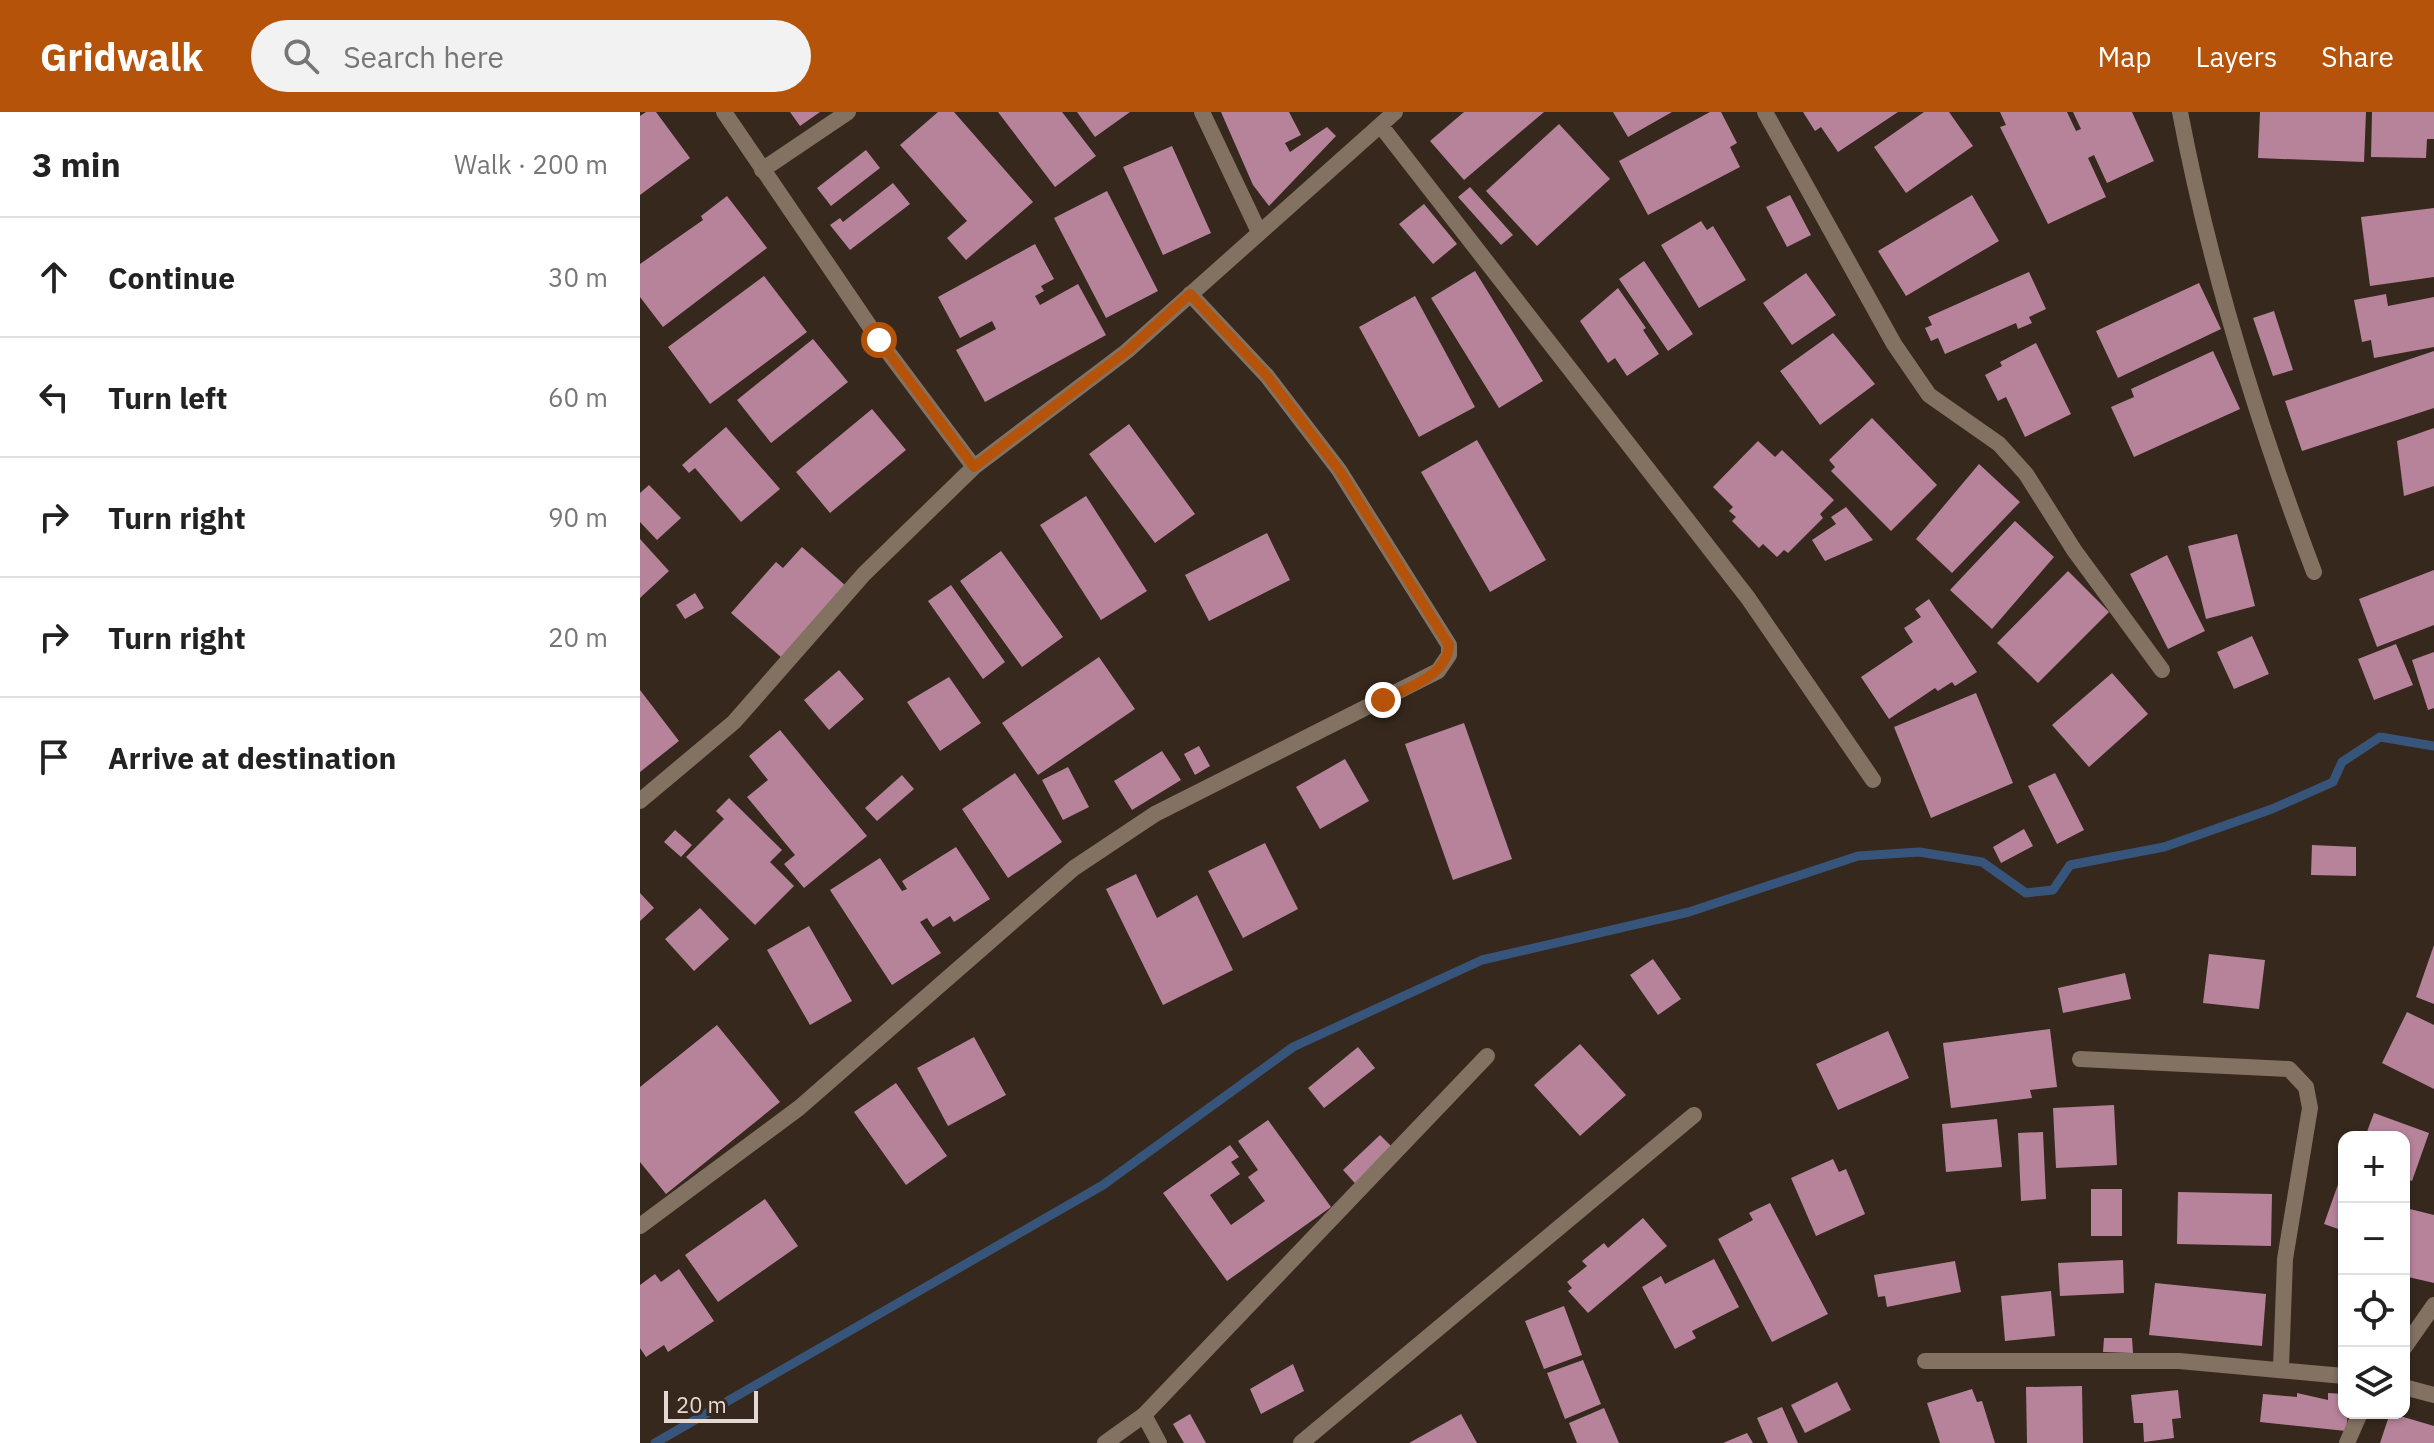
<!DOCTYPE html>
<html lang="en">
<head>
<meta charset="utf-8">
<style>
  :root { --surface:#fff; --page:#f2f2f2; --text:#222; --muted:#767676; --line:#e0e0e0; --accent:#b45309 }
  body { margin:0; font-family:"IBM Plex Sans",sans-serif; background:var(--page); color:var(--text) }
  .controls { position:absolute; right:24px; bottom:24px; display:grid; overflow:hidden; border-radius:16px; box-shadow:0 2px 6px #0004 }
  .controls button { width:72px; height:72px; display:grid; place-items:center; padding:0; border:0; border-bottom:2px solid var(--line); background:var(--surface); color:var(--text); font:40px sans-serif }
  .scale { position:absolute; left:24px; bottom:20px; width:94px; box-sizing:border-box; padding-left:8px; border:4px solid #e3d9d2; border-top:0; font-size:22px; line-height:28px; white-space:nowrap; color:#e3d9d2; -webkit-text-stroke:6px #36281d; paint-order:stroke }
  .stop { position:absolute; width:24px; height:24px; margin:-18px; border:6px solid #b45309; border-radius:50%; background:#fff }
  .stop.end { background:#b45309; border-color:#fff; box-shadow:0 2px 8px #0008 }
  .list { margin:0; padding:0; list-style:none }
  h2 { display:flex; justify-content:space-between; align-items:center; height:104px; margin:0; padding:0 32px; font-size:34px }
  h2 small { font-size:26px; font-weight:400; color:var(--muted) }
  .list li { display:grid; grid-template-columns:52px 1fr auto; gap:24px; align-items:center; box-sizing:border-box; height:120px; padding:0 32px; border-top:2px solid var(--line) }
  .list b { display:block; font-size:30px; white-space:nowrap }
  .list em { font-size:26px; font-style:normal; color:var(--muted) }
  .icon { flex:none; width:44px; height:44px; fill:none; stroke:currentColor; stroke-width:2; stroke-linecap:round; stroke-linejoin:round }
  .map { position:relative; flex:none; width:1794px; height:1331px; overflow:hidden }
  header { display:flex; align-items:center; gap:48px; box-sizing:border-box; height:112px; padding:0 40px; background:var(--accent); color:#fff }
  header strong { font-size:38px }
  nav { display:flex; gap:44px; margin-inline-start:auto; font-size:28px }
  .search { width:560px; height:72px; background:var(--page); display:flex; align-items:center; gap:20px; box-sizing:border-box; padding:0 28px; border-radius:44px; color:var(--muted); font-size:30px }
  main { display:flex }
  aside { flex:1; background:var(--surface) }
  .map>svg:first-child { display:block }
</style>
</head>
<body>
<header>
<strong>Gridwalk</strong>
<div class="search"><svg class="icon" aria-label="search" viewBox="0 0 24 24"><circle cx="10" cy="10" r="6"/><path d="M15 15l6 6"/></svg>Search here</div>
<nav><a>Map</a><a>Layers</a><a>Share</a></nav>
</header>
<main>
<aside>
<h2>3 min<small>Walk · 200 m</small></h2>
<ul class="list">
<li><svg class="icon" aria-label="ahead" viewBox="0 0 24 24"><path d="M12 20V5M6 11l6-6 6 6"/></svg><div><b>Continue</b></div><em>30 m</em></li>
<li><svg class="icon" aria-label="left" viewBox="0 0 24 24"><path d="M17 20v-9H6M10 6l-5 5 5 5"/></svg><div><b>Turn left</b></div><em>60 m</em></li>
<li><svg class="icon" aria-label="right" viewBox="0 0 24 24"><path d="M7 20v-9h11M14 6l5 5-5 5"/></svg><div><b>Turn right</b></div><em>90 m</em></li>
<li><svg class="icon" aria-label="right" viewBox="0 0 24 24"><path d="M7 20v-9h11M14 6l5 5-5 5"/></svg><div><b>Turn right</b></div><em>20 m</em></li>
<li><svg class="icon" aria-label="arrive" viewBox="0 0 24 24"><path d="M6 21V4h12l-3 4 3 4H6"/></svg><div><b>Arrive at destination</b></div></li>
</ul>
</aside>
<div class="map">
<svg width="1794" height="1331" viewBox="0 0 1794 1331">
  <rect width="100%" height="100%" fill="#36281d"/>
  <g fill="none" stroke-linecap="round" stroke-linejoin="round">
    <path stroke="#37557a" stroke-width="9" d="M15,1331L463,1073L653,935L842,848L1049,800L1218,744L1279,740L1342,750L1386,781L1413,778L1430,753L1524,735L1632,697L1693,670L1702,650L1740,625L1794,634"/>
  </g>
  <path fill="#b7839b" d="M6,0H16L50,46L0,83V4Z
    M150,0H180L160,14Z
    M298,0H314L393,90L326,148L307,126L327,109L260,33Z
    M358,0H422L456,44L415,75Z
    M437,0H490L455,25Z
    M581,0H649L661,23L645,31L650,40L687,15L696,24L629,94L613,73Z
    M824,0H904L824,68L790,29Z
    M973,0H1032L988,25Z
    M1070,0H1081L1097,31L1090,35L1100,55L1008,103L979,49Z
    M1163,0H1258L1198,40L1181,15L1175,19Z
    M1284,0H1309L1333,34L1266,81L1234,35Z
    M1360,0H1427L1436,19L1441,17L1433,0H1492L1514,49L1467,71L1454,43L1448,46L1466,85L1408,112L1360,15L1366,13Z
    M1620,0H1726L1724,50L1618,46Z
    M1732,0H1794V27H1787L1786,46L1731,45Z
    M919,12L970,67L897,134L846,79Z
    M532,34L571,121L523,143L483,55Z
    M226,38L240,56L191,94L177,76Z
    M253,71L270,92L210,138L190,113L200,106L203,110Z
    M830,75L873,123L861,133L818,85Z
    M467,79L518,179L466,206L414,106Z
    M1150,83L1171,123L1147,135L1126,95Z
    M1332,83L1359,129L1266,184L1238,139Z
    M87,84L127,136L23,215L0,185V152L63,108L61,104Z
    M784,92L817,132L793,152L759,112Z
    M1794,96V165L1730,174L1721,105Z
    M1061,109L1067,118L1073,114L1106,168L1059,196L1021,133Z
    M395,132L414,167L401,174L404,179L395,184L400,193L438,172L466,223L345,290L316,238L356,217L352,209L320,226L298,185Z
    M1004,149L1053,222L1028,239L979,167Z
    M835,159L903,269L859,296L791,186Z
    M1389,160L1406,197L1389,205L1392,211L1378,217L1376,211L1305,242L1298,226L1291,229L1285,216L1292,213L1288,205Z
    M1166,161L1196,203L1152,233L1123,191Z
    M124,164L167,220L70,292L28,235Z
    M1559,171L1581,217L1478,266L1456,219Z
    M978,176L1006,216L1003,218L1019,242L987,264L975,246L968,251L940,209Z
    M1746,182L1748,194L1794,185V235L1734,246L1731,228L1722,230L1714,188Z
    M775,184L835,295L779,325L719,215Z
    M1634,199L1653,258L1633,264L1613,206Z
    M1193,221L1235,272L1180,313L1140,259Z
    M173,227L208,270L131,331L97,288Z
    M1396,231L1431,302L1385,325L1366,285L1358,289L1345,263L1362,254L1360,250Z
    M1573,239L1600,297L1494,345L1471,295L1494,285L1491,277Z
    M1794,239V296L1662,339L1645,289Z
    M232,297L266,338L190,401L156,360Z
    M1232,306L1297,373L1251,419L1191,359L1195,355L1189,348Z
    M489,312L555,402L515,431L449,342Z
    M86,315L140,377L101,410L55,356L49,361L42,353Z
    M1794,316V374L1764,384L1757,329Z
    M837,328L906,448L850,480L781,360Z
    M1118,329L1135,345L1142,338L1194,388L1180,402L1183,406L1148,441L1144,438L1137,445L1123,432L1119,436L1092,409L1096,405L1089,399L1093,395L1073,375Z
    M1339,352L1380,390L1312,461L1276,427Z
    M9,373L41,406L17,428L0,410V381Z
    M446,384L507,479L461,508L400,413Z
    M1206,395L1233,428L1185,449L1172,428L1196,412L1191,405Z
    M1375,409L1414,445L1352,517L1310,478Z
    M627,421L650,468L569,509L545,463Z
    M1597,422L1615,494L1566,507L1548,434Z
    M0,427L29,459L0,486Z
    M162,435L206,474L142,546L91,501L136,450L143,456Z
    M361,439L423,525L382,555L320,469Z
    M1527,443L1565,519L1528,537L1490,462Z
    M1794,458V513L1737,535L1719,487Z
    M1428,459L1469,500L1398,571L1357,531Z
    M311,473L365,550L343,567L288,489Z
    M55,481L64,496L45,507L36,493Z
    M1289,487L1337,560L1315,574L1312,570L1298,579L1295,576L1249,607L1221,565L1273,530L1264,516L1281,505L1275,497Z
    M1612,524L1629,562L1594,577L1577,540Z
    M1756,532L1773,573L1734,588L1718,547Z
    M1794,540V596L1788,598L1772,548Z
    M459,545L495,597L398,663L362,611Z
    M199,558L224,587L189,618L164,588Z
    M1472,561L1508,602L1449,655L1412,613Z
    M309,565L341,611L300,639L267,590Z
    M0,578L39,629L0,660Z
    M1336,581L1373,671L1291,706L1254,615Z
    M824,611L872,747L813,768L765,632Z
    M140,618L227,724L164,776L144,752L155,743L107,685L128,668L109,644Z
    M559,634L570,654L555,663L544,642Z
    M522,639L541,668L492,698L474,669Z
    M705,647L729,689L680,717L656,675Z
    M428,655L449,695L423,708L402,668Z
    M375,661L422,730L368,766L322,697Z
    M1415,661L1444,718L1417,732L1388,674Z
    M262,663L274,677L237,709L225,696Z
    M89,686L142,738L130,750L154,774L115,813L46,745L84,707L76,699Z
    M1384,717L1393,734L1361,751L1353,735Z
    M35,718L52,733L41,745L24,730Z
    M625,731L658,797L603,826L568,759Z
    M1672,733L1716,735V764L1671,763Z
    M316,735L350,787L314,810L310,804L293,815L287,806L280,810L301,841L252,873L190,778L240,746L262,779L267,777L262,769Z
    M496,762L517,806L557,783L593,858L523,893L466,777Z
    M0,781L14,796L0,809Z
    M60,796L89,827L54,859L25,827Z
    M169,814L212,889L170,913L127,838Z
    M1794,833V892L1776,885Z
    M1569,842L1625,848L1619,897L1563,891Z
    M1013,847L1041,887L1018,903L990,863Z
    M1485,861L1491,887L1423,901L1418,876Z
    M1767,900L1794,913V977L1742,951Z
    M77,913L140,990L26,1082L0,1050V975Z
    M1410,917L1417,975L1390,978L1392,986L1311,996L1303,931Z
    M1248,919L1269,966L1198,998L1176,952Z
    M334,925L366,983L308,1014L277,956Z
    M940,932L986,983L940,1024L894,973Z
    M718,935L735,956L684,996L668,976Z
    M256,971L307,1044L266,1073L214,1000Z
    M1474,993L1477,1053L1416,1056L1413,996Z
    M1734,1001L1789,1021L1772,1069L1764,1066V1025H1725Z
    M1357,1007L1362,1055L1306,1060L1302,1012Z
    M628,1008L691,1095L587,1169L523,1081L590,1033L599,1045L591,1050L600,1062L570,1083L591,1113L625,1089L608,1065L618,1058L598,1029Z
    M1403,1020L1406,1087L1381,1089L1378,1021Z
    M740,1023L760,1043L722,1079L703,1058Z
    M1193,1047L1199,1060L1206,1057L1225,1102L1176,1124L1151,1066Z
    M1701,1064L1704,1065V1119L1684,1112Z
    M1451,1077H1482V1124H1451Z
    M1538,1080L1632,1082L1631,1134L1537,1132Z
    M125,1087L158,1134L78,1190L45,1143Z
    M1130,1091L1188,1202L1132,1230L1078,1127L1113,1108L1109,1101Z
    M1770,1097L1794,1103V1171L1764,1164V1123Z
    M1003,1106L1027,1134L948,1201L928,1179L932,1176L927,1170L947,1154L942,1149L964,1131L968,1136Z
    M1074,1147L1099,1195L1052,1219L1056,1226L1035,1237L1002,1175L1021,1164L1025,1172Z
    M1483,1148L1484,1181L1420,1184L1418,1151Z
    M1315,1149L1321,1180L1247,1195L1245,1184L1238,1185L1234,1163Z
    M39,1157L74,1209L28,1240L24,1233L6,1245L0,1236V1173L15,1162L21,1170Z
    M1515,1171L1626,1182L1622,1234L1509,1223Z
    M1411,1179L1415,1224L1365,1229L1361,1184Z
    M924,1194L942,1243L904,1257L885,1209Z
    M1464,1226H1492L1493,1241L1463,1240Z
    M943,1248L961,1292L925,1307L907,1261Z
    M653,1252L664,1279L621,1302L610,1277Z
    M1197,1270L1211,1298L1165,1321L1151,1293Z
    M1442,1274L1443,1331H1387L1386,1275Z
    M1332,1277L1337,1290L1342,1289L1355,1331H1300L1287,1291Z
    M1538,1278L1541,1306L1532,1307L1534,1326L1504,1330L1503,1311H1494L1491,1283Z
    M1657,1281L1688,1288V1281L1704,1282V1301H1708L1706,1319L1620,1310L1623,1282L1657,1285Z
    M1142,1295L1158,1331H1128L1117,1306Z
    M964,1296L979,1331H937L929,1311Z
    M1750,1301L1794,1314V1331H1740Z
    M550,1302L566,1331H544L533,1312Z
    M821,1302L837,1331H769Z
    M1107,1321L1113,1331H1083Z"/>
  <g fill="none" stroke-linecap="round" stroke-linejoin="round">
    <path stroke="#837162" stroke-width="16" d="M84,0L239,228L334,355
      M562,0L619,120
      M1125,0L1254,232L1289,283L1359,332L1386,362L1434,438L1522,558
      M1540,0C1570,157 1617,310 1674,460
      M741,14L1108,486L1233,668
      M122,58L208,0
      M0,689L94,610L224,462L334,355L487,239L755,0
      M1440,947L1649,957L1666,975L1670,996L1645,1147L1641,1256
      M0,1114L159,996L434,756L515,702L798,559L809,543V533L699,358L627,264L550,182
      M1764,1236L1794,1193
      M1285,1249H1539L1704,1264
      M1764,1275L1794,1283
      M504,1303L519,1331
      M465,1331L504,1303L847,944
      M661,1331L1054,1003
      M1707,1331L1720,1301"/>
  </g>
  <g fill="none" stroke-linecap="round" stroke-linejoin="round">
    <path stroke="#b45309" stroke-width="10" d="M239,228L334,355L487,239L550,182L627,264L699,358L809,533C807,564 767,576 743,588"/>
  </g>
</svg>
<div class="controls">
<button>+</button>
<button>−</button>
<button><svg class="icon" aria-label="locate" viewBox="0 0 24 24"><circle cx="12" cy="12" r="6"/><path d="M12 2v4M12 18v4M2 12h4M18 12h4"/></svg></button>
<button><svg class="icon" aria-label="layers" viewBox="0 0 24 24"><path d="M12 4l9 5-9 5-9-5zM3 14l9 5 9-5"/></svg></button>
</div>
<div class="scale">20 m</div>
<div class="stop" style="left:239px;top:228px"></div>
<div class="stop end" style="left:743px;top:588px"></div>
</div>
</main>
</body>
</html>
